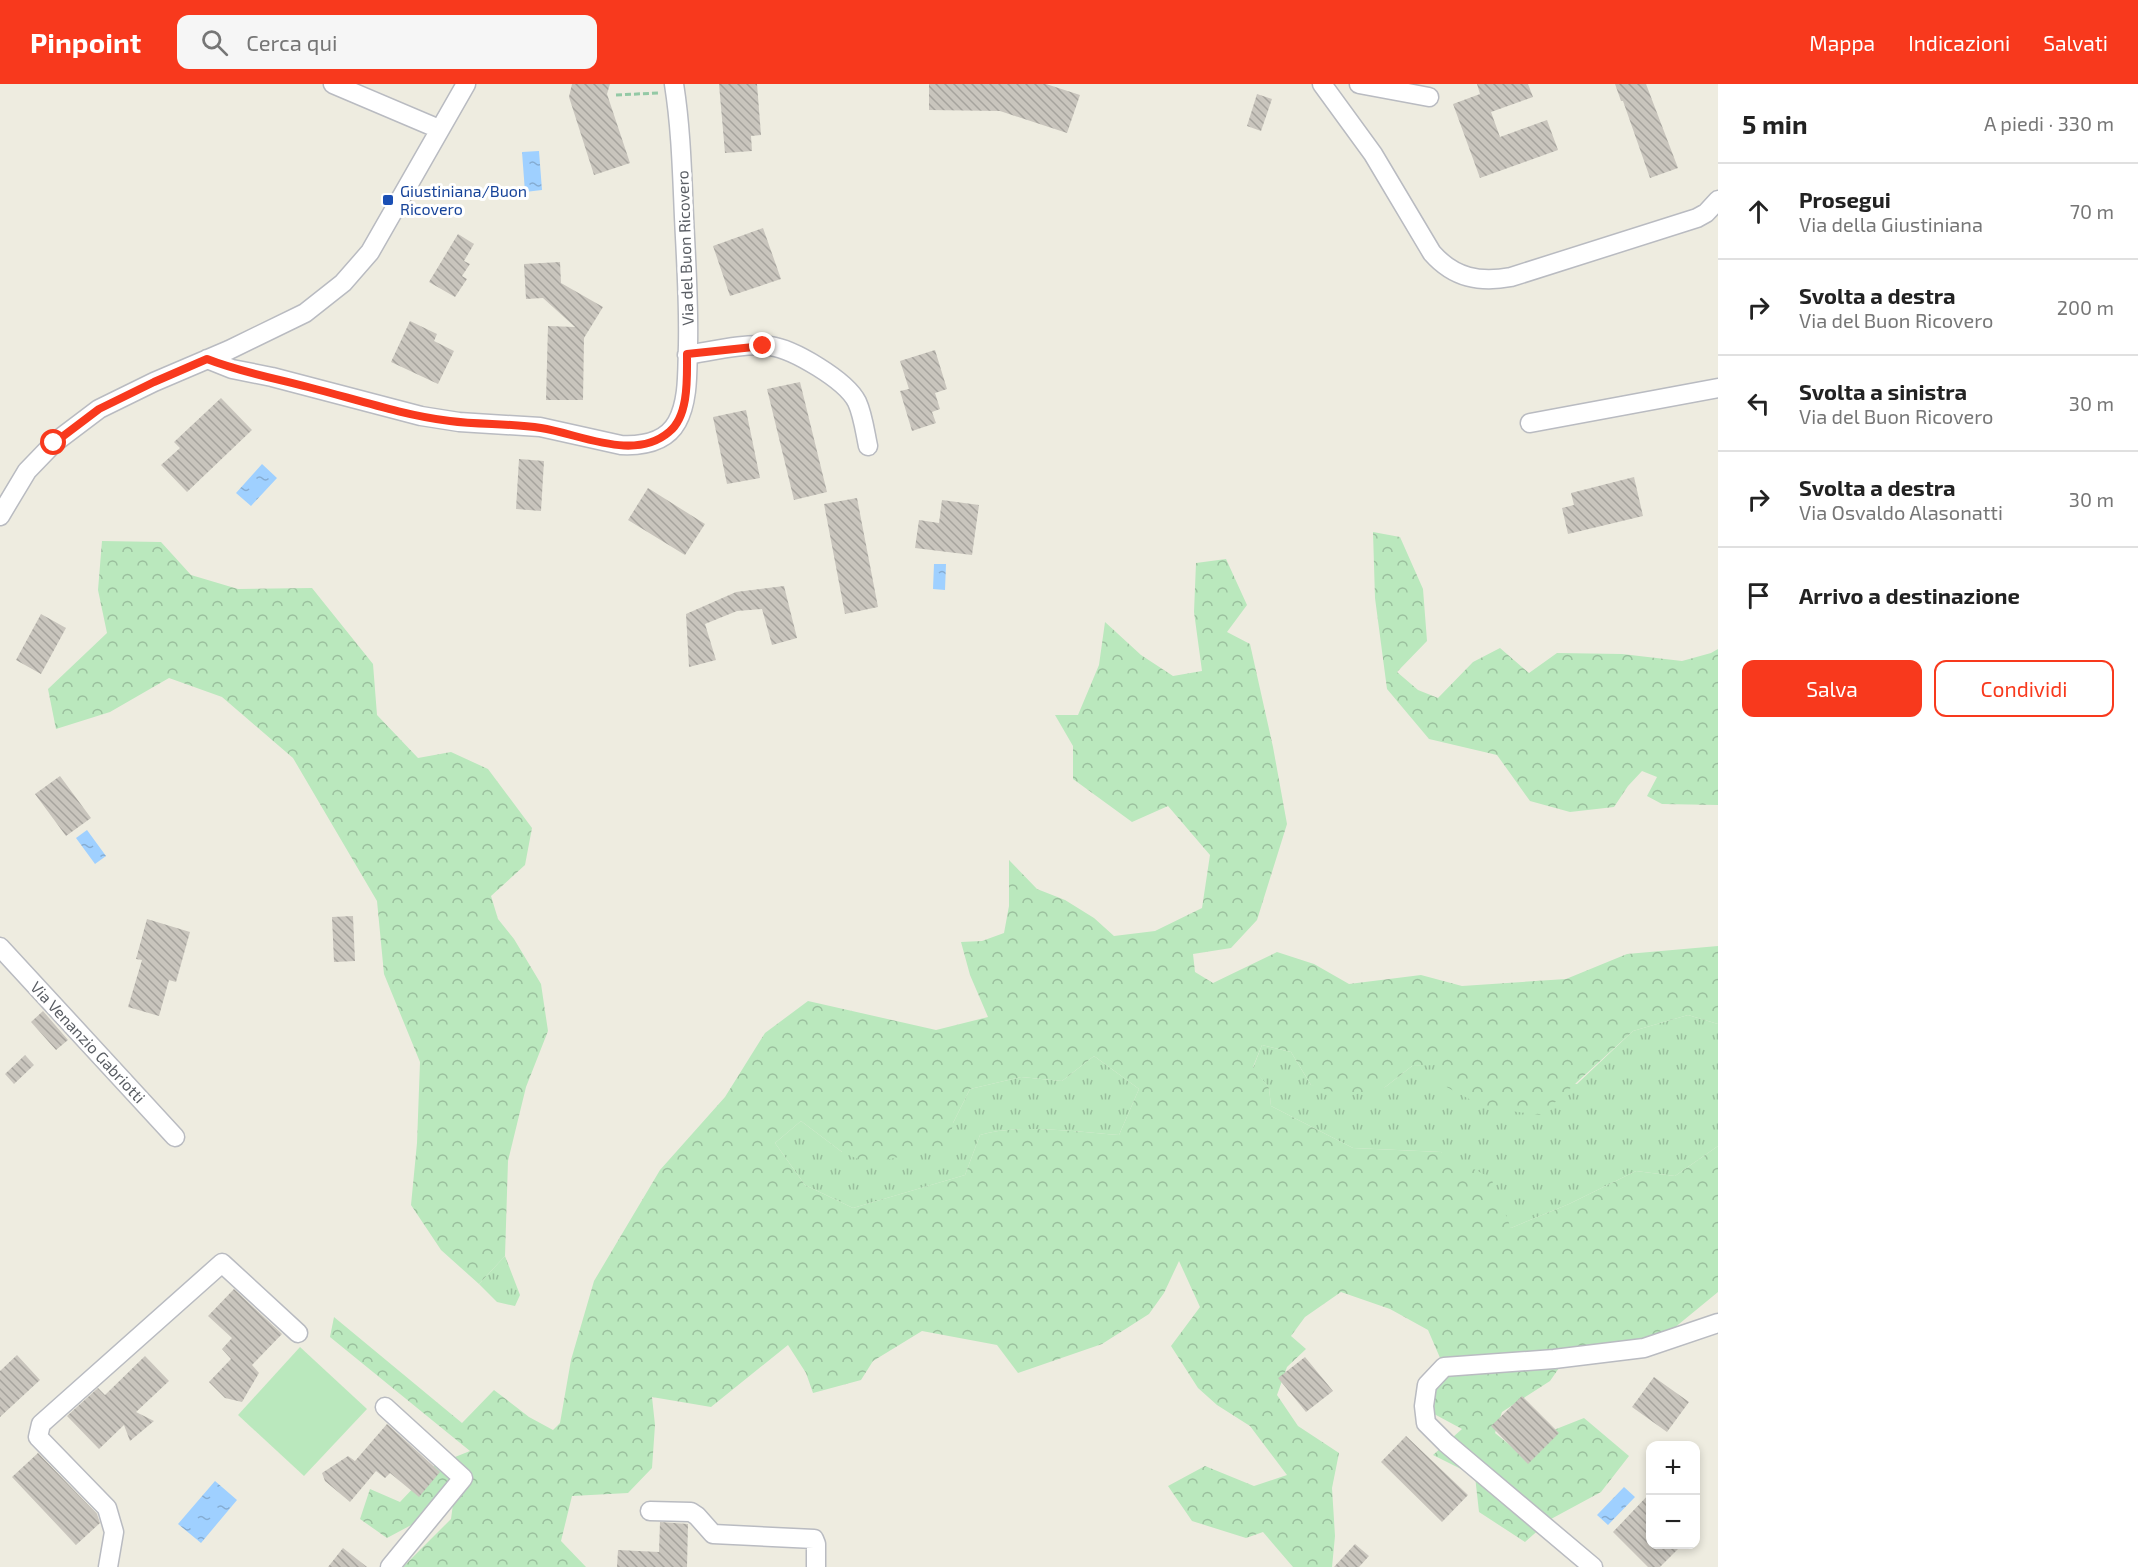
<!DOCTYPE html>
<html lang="it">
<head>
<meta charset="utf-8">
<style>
  :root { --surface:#fff; --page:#f6f6f6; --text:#222; --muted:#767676; --line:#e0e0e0; --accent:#f8391d }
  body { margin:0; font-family:"Exo 2",sans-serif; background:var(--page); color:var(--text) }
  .controls { position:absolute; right:18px; bottom:18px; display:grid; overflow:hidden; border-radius:12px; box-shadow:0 3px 9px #0003 }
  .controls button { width:54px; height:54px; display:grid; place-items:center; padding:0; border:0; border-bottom:2px solid var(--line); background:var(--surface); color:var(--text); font:30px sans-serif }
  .stop { position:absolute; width:18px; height:18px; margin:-14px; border:4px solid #f8391d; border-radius:50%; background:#fff }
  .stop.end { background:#f8391d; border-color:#fff; box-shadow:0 2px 6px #0008 }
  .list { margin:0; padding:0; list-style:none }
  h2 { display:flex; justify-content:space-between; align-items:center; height:78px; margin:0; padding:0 24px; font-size:26px }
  h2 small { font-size:20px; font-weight:400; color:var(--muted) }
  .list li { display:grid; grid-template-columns:39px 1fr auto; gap:18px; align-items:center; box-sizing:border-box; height:96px; padding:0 24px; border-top:2px solid var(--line) }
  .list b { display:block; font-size:22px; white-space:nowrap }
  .list p { margin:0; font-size:20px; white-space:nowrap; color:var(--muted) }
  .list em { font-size:20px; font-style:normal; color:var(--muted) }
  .actions { display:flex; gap:12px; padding:18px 24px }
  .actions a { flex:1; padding:14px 0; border:2px solid var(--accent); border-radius:12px; text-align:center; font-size:21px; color:var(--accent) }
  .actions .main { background:var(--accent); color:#fff }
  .icon { flex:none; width:33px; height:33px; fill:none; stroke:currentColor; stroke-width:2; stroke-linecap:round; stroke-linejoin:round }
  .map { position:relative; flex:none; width:1718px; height:1483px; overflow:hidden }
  header { display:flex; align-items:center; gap:36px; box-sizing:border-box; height:84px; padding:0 30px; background:var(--accent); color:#fff }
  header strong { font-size:28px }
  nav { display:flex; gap:33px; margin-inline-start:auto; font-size:21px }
  .search { width:420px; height:54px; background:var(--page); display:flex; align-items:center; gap:15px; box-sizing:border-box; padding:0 21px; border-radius:12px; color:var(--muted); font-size:22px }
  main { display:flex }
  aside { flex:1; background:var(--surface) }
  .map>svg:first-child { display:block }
</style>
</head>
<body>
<header>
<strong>Pinpoint</strong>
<div class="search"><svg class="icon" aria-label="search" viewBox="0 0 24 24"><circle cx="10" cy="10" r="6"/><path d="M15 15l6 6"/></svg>Cerca qui</div>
<nav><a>Mappa</a><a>Indicazioni</a><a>Salvati</a></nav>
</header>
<main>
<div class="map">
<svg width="1718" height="1483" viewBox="0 0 1718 1483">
  <defs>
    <pattern id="grass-tufts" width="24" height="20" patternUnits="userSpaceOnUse" patternTransform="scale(1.5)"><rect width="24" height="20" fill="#bae8bd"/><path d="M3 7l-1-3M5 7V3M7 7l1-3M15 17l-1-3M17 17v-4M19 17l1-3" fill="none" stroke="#9abf9d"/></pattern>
    <pattern id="forest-crowns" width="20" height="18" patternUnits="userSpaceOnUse" patternTransform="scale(1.5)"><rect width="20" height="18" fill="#bae8bd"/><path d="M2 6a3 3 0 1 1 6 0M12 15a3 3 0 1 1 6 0" fill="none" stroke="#9abf9d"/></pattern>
    <pattern id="water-ripples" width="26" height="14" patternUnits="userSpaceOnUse" patternTransform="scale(1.5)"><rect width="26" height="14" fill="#9fd0ff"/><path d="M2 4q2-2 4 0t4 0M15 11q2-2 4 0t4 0" fill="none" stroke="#85acd2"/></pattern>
    <pattern id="building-back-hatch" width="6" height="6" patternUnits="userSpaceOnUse" patternTransform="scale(1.5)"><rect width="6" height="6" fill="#c9c5bd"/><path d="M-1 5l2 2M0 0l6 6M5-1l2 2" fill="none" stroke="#a6a39d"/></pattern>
  </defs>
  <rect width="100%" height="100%" fill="#eeece0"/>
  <path fill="url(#grass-tufts)" d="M1688,931L1718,940V1062L1675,1092L1636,1087L1569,1120L1511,1144L1441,1068L1353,1064L1271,1022L1269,1004L1253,984L1262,961L1291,968L1311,1001L1384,1004L1412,982L1436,980L1577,1000L1633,947Z
    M1094,972L1139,1005L1119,1051C1077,1048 1020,1039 980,1051L965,1091L853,1124L805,1101L775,1059L801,1037L842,1068L953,1039L970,1005L1021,993L1062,997Z
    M505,1172L520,1211L515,1222L497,1218L479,1200Z"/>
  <path fill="url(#forest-crowns)" fill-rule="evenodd" d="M1373,448L1400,453L1423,505L1427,557L1397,588L1418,606L1438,614L1473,578L1500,564L1529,589L1557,569L1622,570L1682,577L1711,569L1718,565V721L1662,720L1647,712L1657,693L1642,687L1628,702L1614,723L1570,728L1530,717L1497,671L1429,655L1387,605L1375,514Z
    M102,457L161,458L191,491L238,505L312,504L373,580L377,631L418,674L451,668L488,685L532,744L525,781L491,812L498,835L514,855L541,900L548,947L526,1003L508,1077L505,1172L479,1200L441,1166L411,1121L417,1059L420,978L384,890L377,817L293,674L222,613L169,594L110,628L56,645L48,605L107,549L98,506Z
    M1226,475L1247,521L1227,548L1250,560L1273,663L1287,740L1257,836L1231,864L1193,870L1195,888L1213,899L1277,868L1314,880L1349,900L1421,891L1462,902L1566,895L1627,870L1718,862V940L1688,931L1633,947L1541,1031L1486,1024L1441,1000L1436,981L1412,982L1384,1004L1347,1012L1311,1001L1291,968L1262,961L1253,983L1269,1004L1271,1022L1353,1064L1441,1068L1491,1094L1511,1144L1569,1120L1636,1087L1675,1092L1718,1062V1208L1651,1263L1566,1274L1550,1297L1502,1328L1495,1349L1523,1372L1541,1351L1584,1334L1629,1372L1601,1408L1551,1435L1525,1458L1479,1428L1475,1392L1433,1371L1462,1345L1423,1324L1444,1283L1428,1246L1390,1225L1341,1208L1305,1233L1291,1252L1306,1265L1287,1283L1277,1311L1298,1342L1339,1369L1332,1404L1335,1452L1332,1483H1293L1263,1448L1246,1454L1192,1437L1168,1402L1205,1382L1254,1402L1287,1391L1250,1342L1217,1321L1198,1304L1171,1262L1200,1223L1179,1177L1164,1209L1149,1230L1102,1260L1018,1289L997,1261L922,1247L873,1277L861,1296L813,1309L806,1289L788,1261L711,1323L652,1313L655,1341L652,1384L628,1409L572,1412L561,1457L586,1483H403L451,1435L455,1405L443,1424L387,1454L360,1435L370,1405L400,1418L435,1381L470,1367L330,1253L334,1233L462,1339L494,1306L529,1333L553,1346L560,1339L571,1276L594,1197L660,1086L725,1013L765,949L808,917L936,946L988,933L970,891L961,858L982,857L1004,849L1009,822V776L1037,805L1065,816L1094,834L1114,852L1155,847L1202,824L1210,771L1168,722L1132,738L1073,695V662L1055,631H1078L1099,581L1105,538L1141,571L1173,592L1202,587L1194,528L1196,479ZM1094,972L1139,1005L1119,1051C1077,1048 1020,1039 980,1051L965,1091L853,1124L805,1101L775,1059L801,1037L842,1068L869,1080L949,1061L953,1039L970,1005L1021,993L1062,997Z"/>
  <path fill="#bae8bd" d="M300,1263L367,1325L304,1392L238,1331Z"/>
  <path fill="url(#water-ripples)" d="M539,67L542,106L525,108L522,68Z
    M262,380L277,394L251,422L236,409Z
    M934,480H946L945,506L933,505Z
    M87,746L106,772L95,780L76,754Z
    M215,1397L237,1416L201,1459L178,1440Z
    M1624,1403L1635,1413L1608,1441L1597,1431Z"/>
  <path fill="url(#building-back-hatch)" d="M572,0H610L607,10L630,79L594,91L569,13Z
    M719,0H757L761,51L751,52L752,67L725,69Z
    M929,0H1046L1080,11L1067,49L1000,27L929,26Z
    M1477,0H1528L1533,13L1491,28L1500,53L1547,36L1558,66L1480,94L1453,20L1480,10Z
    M1615,0H1646L1678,84L1650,94L1623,17H1621Z
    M1257,10L1272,15L1261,47L1247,42Z
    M763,144L781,195L730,212L713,162Z
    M458,150L474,160L464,177L470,180L462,192L467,195L455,213L429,198Z
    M560,178L561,199L603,223L584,254L583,316H546L548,242L575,243L543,214L526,215L524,180Z
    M410,237L437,250L434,257L454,267L438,300L391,278Z
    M935,266L947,305L935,309L940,325L932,328L936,339L912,347L900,307L909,305L900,277Z
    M800,298L827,408L794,416L767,305Z
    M221,314L252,346L187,408L161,381L180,364L174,358Z
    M746,326L760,394L727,400L713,333Z
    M519,375L544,377L541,427L516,425Z
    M1634,393L1643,432L1568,450L1562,424L1574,421L1571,409Z
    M648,404L705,440L685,471L628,436Z
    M857,414L878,523L845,530L824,420Z
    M942,416L979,421L972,471L915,464L919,436L939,439Z
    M784,502L797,554L772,561L762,525L737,527L705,540L716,576L689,583L686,530L736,508Z
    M41,530L66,544L41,590L16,576Z
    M60,692L91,734L66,752L35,710Z
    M353,832L355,877L334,878L332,833Z
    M147,835L190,848L176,898L169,896L159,932L128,923L142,876L136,875Z
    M43,927L68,956L56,966L31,938Z
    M25,971L34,981L14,1000L5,990Z
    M234,1205L282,1250L252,1281L259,1289L242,1318L225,1314L209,1298L231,1275L222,1265L232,1254L208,1232Z
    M17,1271L40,1296L0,1333V1287Z
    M145,1272L169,1297L136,1328L154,1337L130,1357L124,1341L99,1365L67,1332L98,1304L105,1311Z
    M1305,1273L1333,1307L1306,1328L1278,1294Z
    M1654,1293L1689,1318L1667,1348L1632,1323Z
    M1522,1312L1559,1349L1528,1380L1491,1342Z
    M387,1340L440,1388L419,1413L390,1389L385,1394L376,1387L350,1418L325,1397L322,1389L348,1372L355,1377Z
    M1406,1352L1468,1411L1442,1438L1381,1378Z
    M38,1369L97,1430L100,1439L76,1461L12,1393Z
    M1650,1409V1461H1682L1660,1483H1648L1613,1448Z
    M660,1438L688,1440L687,1483H617L618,1466L659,1468Z
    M1355,1460L1369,1472L1359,1483H1334Z
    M343,1464L367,1483H328Z"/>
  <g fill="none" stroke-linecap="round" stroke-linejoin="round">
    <g stroke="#b9bbc1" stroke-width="21">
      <path id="minor" d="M333,0L439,45
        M1322,0L1373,70L1432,169C1454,194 1480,199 1511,193L1697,134L1706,129L1718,116
        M1359,0L1429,13
        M687,271C713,267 743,259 770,262C793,265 846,296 857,318C863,331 865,348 868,362
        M207,275L232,285L272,293L421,332L459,338L540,343L621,361C642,362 666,358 677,338C689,316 687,286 688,261C689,218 686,176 684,133C682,88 681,44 674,0
        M1530,339L1718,304
        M0,432L27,387L54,359L99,325L154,298L229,266L305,229L343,199L370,168L466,0
        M0,863L175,1053
        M385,1323L463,1394L390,1483
        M650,1427L691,1428L697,1432L713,1450L814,1455L816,1460V1483
        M108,1483L114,1448L107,1424L38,1353L41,1340L222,1179L298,1249
        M1593,1483L1446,1359L1426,1339L1424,1322L1427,1301L1444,1283L1554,1275L1644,1264L1718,1239"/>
    </g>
    <path stroke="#93c9a5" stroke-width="3" stroke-dasharray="6 3" stroke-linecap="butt" d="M616,11L658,9"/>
    <use href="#minor" stroke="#fff" stroke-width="18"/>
  </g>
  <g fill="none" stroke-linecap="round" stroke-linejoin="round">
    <path stroke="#f8391d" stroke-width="8" d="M54,359L99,325L154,298L207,275C240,288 274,294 308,303C355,315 402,331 450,337C480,341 511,339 541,344C580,350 634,378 669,348C689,332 687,294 687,270L763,262"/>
  </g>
  <rect fill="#1a4fb4" stroke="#fff" stroke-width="2" x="382" y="110" width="12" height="12" rx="3"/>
  <g text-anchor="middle" stroke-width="6" stroke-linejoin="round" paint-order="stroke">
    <g font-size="16" fill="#164399" stroke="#fff" text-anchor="start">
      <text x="400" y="113">Giustiniana/Buon<tspan x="400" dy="18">Ricovero</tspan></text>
    </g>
    <g font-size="16" fill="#595d63" stroke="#fff">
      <text transform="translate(685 164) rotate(-92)" y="6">Via del Buon Ricovero</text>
      <text transform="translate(88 958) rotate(47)" y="6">Via Venanzio Gabriotti</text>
    </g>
  </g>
</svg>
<div class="controls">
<button>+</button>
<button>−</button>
</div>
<div class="stop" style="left:54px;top:359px"></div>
<div class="stop end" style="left:763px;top:262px"></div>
</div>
<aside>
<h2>5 min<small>A piedi · 330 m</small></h2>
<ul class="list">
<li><svg class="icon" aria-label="ahead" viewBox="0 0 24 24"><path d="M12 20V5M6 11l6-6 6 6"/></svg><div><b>Prosegui</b><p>Via della Giustiniana</p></div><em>70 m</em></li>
<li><svg class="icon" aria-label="right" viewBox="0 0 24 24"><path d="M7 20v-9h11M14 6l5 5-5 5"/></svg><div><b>Svolta a destra</b><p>Via del Buon Ricovero</p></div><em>200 m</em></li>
<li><svg class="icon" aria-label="left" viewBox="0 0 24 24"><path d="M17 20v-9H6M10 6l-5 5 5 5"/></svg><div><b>Svolta a sinistra</b><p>Via del Buon Ricovero</p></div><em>30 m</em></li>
<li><svg class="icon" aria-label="right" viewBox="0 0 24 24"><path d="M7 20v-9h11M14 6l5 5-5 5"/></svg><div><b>Svolta a destra</b><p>Via Osvaldo Alasonatti</p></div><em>30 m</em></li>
<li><svg class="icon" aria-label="arrive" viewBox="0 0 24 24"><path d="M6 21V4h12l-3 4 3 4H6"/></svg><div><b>Arrivo a destinazione</b></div></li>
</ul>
<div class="actions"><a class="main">Salva</a><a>Condividi</a></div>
</aside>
</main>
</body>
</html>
